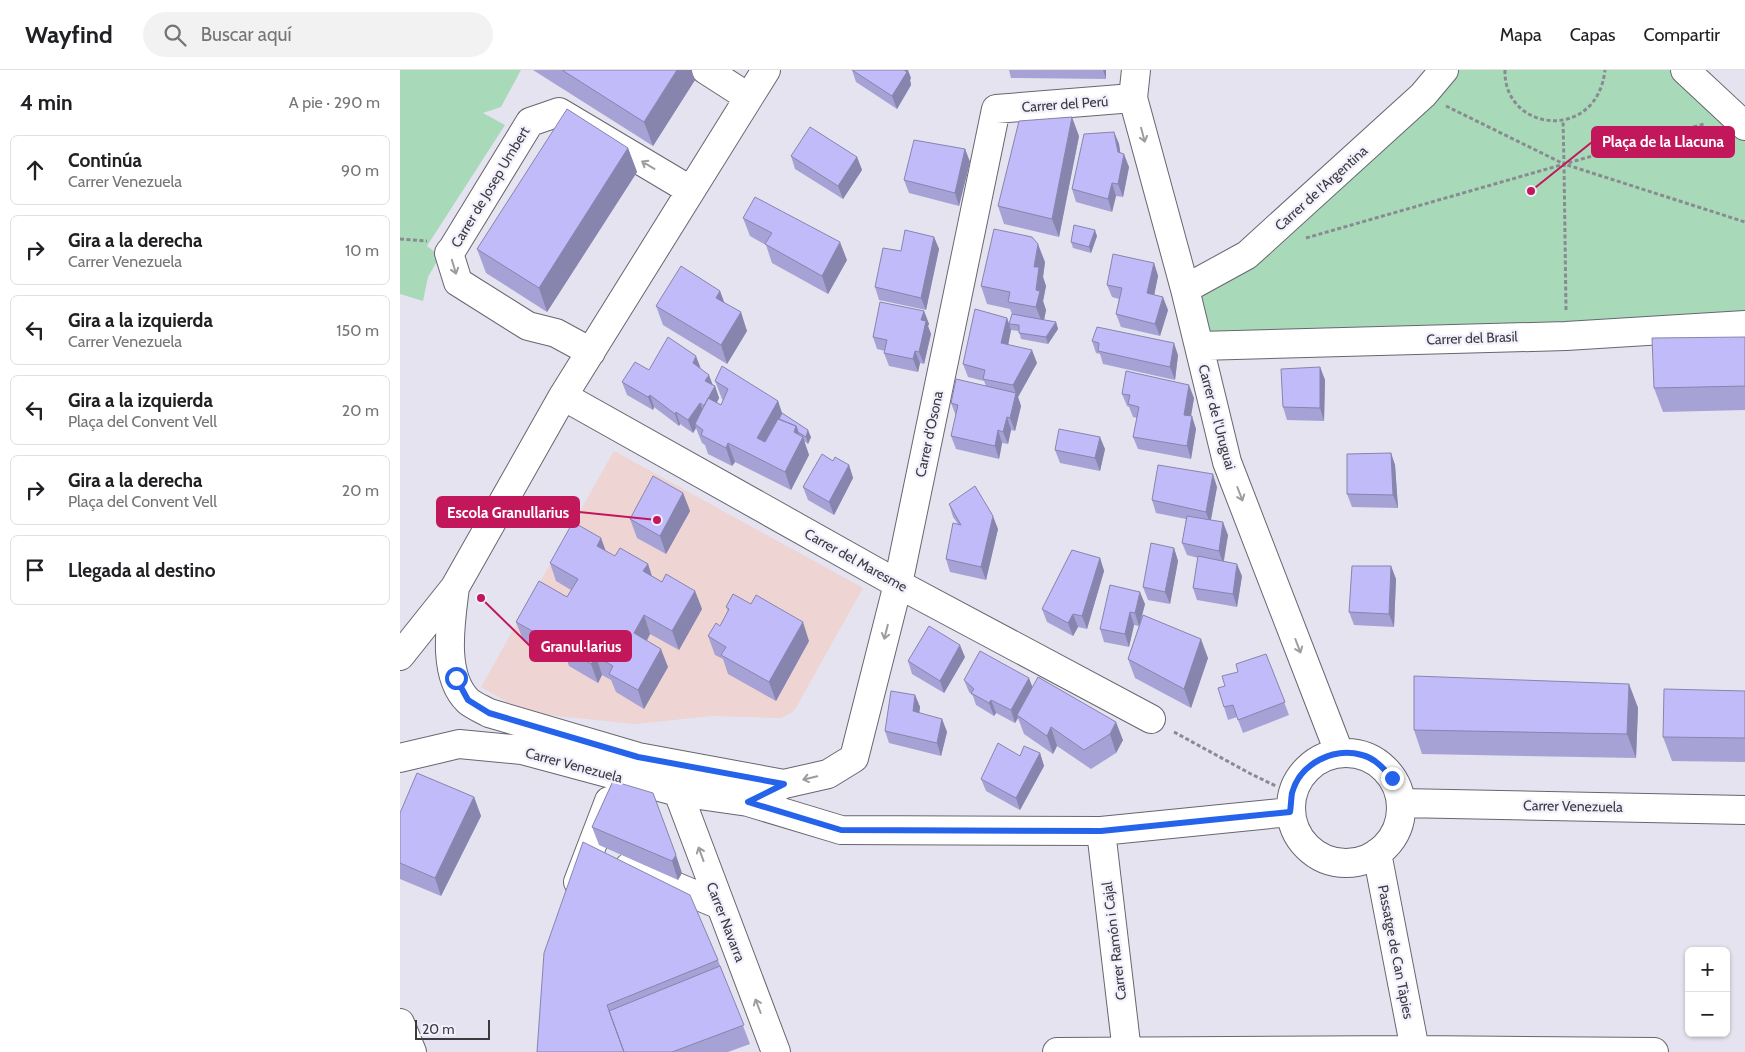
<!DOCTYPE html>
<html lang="es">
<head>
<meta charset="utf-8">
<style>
  :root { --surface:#fff; --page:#f2f2f2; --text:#202124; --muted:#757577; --line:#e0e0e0 }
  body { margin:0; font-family:Cabin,sans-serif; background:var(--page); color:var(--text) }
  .controls { position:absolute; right:15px; bottom:15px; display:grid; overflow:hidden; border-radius:8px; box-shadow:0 1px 4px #0004 }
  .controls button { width:45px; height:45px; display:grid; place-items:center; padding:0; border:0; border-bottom:1px solid var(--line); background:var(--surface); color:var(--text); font:25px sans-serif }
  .scale { position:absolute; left:15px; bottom:12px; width:75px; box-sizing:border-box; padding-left:5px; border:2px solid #3b3b3f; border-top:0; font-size:14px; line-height:18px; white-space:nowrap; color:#3b3b3f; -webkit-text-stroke:4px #f1f0fc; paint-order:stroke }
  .stop { position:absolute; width:15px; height:15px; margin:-11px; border:4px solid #2563eb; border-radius:50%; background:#fff }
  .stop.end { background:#2563eb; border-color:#fff; box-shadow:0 1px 5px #0008 }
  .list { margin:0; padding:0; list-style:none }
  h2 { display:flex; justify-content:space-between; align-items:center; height:65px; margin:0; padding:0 20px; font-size:21px }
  h2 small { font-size:16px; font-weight:400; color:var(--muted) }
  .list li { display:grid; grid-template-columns:32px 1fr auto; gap:15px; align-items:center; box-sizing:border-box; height:70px; margin:0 10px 10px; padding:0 10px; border:1px solid var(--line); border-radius:8px }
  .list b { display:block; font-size:19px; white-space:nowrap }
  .list p { margin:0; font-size:16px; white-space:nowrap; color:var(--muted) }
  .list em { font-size:16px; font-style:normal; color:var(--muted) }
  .icon { flex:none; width:28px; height:28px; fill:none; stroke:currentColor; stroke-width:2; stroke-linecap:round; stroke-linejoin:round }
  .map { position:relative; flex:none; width:1345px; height:982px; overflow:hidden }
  header { display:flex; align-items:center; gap:30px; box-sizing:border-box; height:70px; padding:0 25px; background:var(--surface); border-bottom:1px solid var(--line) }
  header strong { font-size:24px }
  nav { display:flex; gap:28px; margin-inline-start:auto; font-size:18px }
  .search { width:350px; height:45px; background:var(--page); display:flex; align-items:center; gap:12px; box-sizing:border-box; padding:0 18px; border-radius:28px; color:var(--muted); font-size:19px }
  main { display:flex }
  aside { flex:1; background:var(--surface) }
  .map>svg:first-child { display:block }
</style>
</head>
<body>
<header>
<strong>Wayfind</strong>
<div class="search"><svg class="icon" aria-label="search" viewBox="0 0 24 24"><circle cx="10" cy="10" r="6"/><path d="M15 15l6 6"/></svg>Buscar aquí</div>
<nav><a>Mapa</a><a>Capas</a><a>Compartir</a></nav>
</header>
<main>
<aside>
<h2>4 min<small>A pie · 290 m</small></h2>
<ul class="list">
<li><svg class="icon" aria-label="ahead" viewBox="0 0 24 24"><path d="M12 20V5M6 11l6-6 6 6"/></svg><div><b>Continúa</b><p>Carrer Venezuela</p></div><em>90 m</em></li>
<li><svg class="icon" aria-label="right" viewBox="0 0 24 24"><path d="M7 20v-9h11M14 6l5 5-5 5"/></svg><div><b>Gira a la derecha</b><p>Carrer Venezuela</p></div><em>10 m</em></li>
<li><svg class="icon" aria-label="left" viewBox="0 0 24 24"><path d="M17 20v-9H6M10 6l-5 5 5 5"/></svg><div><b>Gira a la izquierda</b><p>Carrer Venezuela</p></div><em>150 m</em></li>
<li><svg class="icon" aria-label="left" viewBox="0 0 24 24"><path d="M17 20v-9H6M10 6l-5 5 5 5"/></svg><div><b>Gira a la izquierda</b><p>Plaça del Convent Vell</p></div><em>20 m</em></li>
<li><svg class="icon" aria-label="right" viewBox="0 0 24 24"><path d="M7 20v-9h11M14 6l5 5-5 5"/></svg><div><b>Gira a la derecha</b><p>Plaça del Convent Vell</p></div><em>20 m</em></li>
<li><svg class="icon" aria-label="arrive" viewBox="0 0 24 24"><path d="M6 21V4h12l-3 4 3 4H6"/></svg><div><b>Llegada al destino</b></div></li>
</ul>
</aside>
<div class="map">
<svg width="1345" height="982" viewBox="0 0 1345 982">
  <rect width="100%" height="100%" fill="#e4e3ef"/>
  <path fill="#eed4d2" d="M214,381L463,518L394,641L381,648L311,646L236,654L127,643L81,617Z"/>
  <path fill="#a8dab9" d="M0,0H121L101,37L83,43L105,55L27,176L40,186L28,207L23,231L0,224Z
    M1044,0H1285L1345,56V255L799,276L785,219Z"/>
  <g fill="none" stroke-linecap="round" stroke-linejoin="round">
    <g stroke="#676670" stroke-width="30">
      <path id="minor" d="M306,0L348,27
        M736,0L733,28L785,219L827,392L939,682
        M1285,0L1345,56
        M785,219L847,185L1023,25L1044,0
        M799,276L1166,266L1345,255
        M191,282L156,263L128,256L58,212L49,183L53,178L130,52L159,42L290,120
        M163,326L498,514L751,649
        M55,517C51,550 41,605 68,631C74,636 82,639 89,643L238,687L384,714
        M0,586L55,517L163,326L366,0
        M891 738a55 55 0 1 1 110 0a55 55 0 1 1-110 0Z
        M0,688L59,674L122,680L278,722L348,732L441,760L701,761L890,742
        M278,722L376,982
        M348,732L384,714L428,704L454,688L498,514L596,39L733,28
        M1001,733L1345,740
        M701,761L727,982
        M977,783L1015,980
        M229,797L320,835
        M178,812L209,731
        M0,953L12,982
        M657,982L1015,980L1254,982"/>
    </g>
    <path stroke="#8a8a92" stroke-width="3" stroke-dasharray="4 2.5" stroke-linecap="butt" d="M1105,0C1103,62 1197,73 1205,0
      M1046,36L1164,94L1163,50
      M906,168L1304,54
      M0,169L27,171
      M1166,240L1164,94L1345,152
      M774,662L851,704L876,716"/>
    <use href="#minor" stroke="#fff" stroke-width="28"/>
  </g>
  <path fill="#a6a2d6" d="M133,0H291L295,10L253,76Z
    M452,0L511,8L510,10L511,15L497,39L456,12Z
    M609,0H706V9L611,8Z
    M714,62L719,74L720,83L729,97L723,127L716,126L712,142L676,132L672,119Z
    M679,66L659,167L604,154L598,136Z
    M228,78L237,102L147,242L86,203L77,179Z
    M565,79L570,92L559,136L509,123L504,110Z
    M391,86L457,87L462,100L443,129L395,99Z
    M343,148L447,190L428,224L372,193L366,175L350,166Z
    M697,166L691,183L673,178L671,172Z
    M534,167L539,179L526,240L479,230L475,217Z
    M645,192L643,207L646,216L643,231L646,240L644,250L656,252L658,259L648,274L621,269L619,261L611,260L608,275L637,293L618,327L621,336L615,361L611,360L608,374L602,373L599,389L556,379L551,366L556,346L551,333L586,316L584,311L568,307L563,294L607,248L609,254L612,244L610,239L587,234L581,216Z
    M754,193L758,206L754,225L768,240L760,266L721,257L716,244L719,229L712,227L707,215Z
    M320,221L324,232L347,261L327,294L263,255L256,236Z
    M524,241L529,254L528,256L531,264L524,294L520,293L518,302L489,296L484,283L485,281L477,279L473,267Z
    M1345,267V340L1263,342L1254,318Z
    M692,271L778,285L775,310L703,294L700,284L696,283Z
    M920,297L925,310L924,351L887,350L883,337Z
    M301,299L313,315L315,316L319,328L317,333L321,335L323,330L322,329L315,311L378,331L382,343L411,367L408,374L404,371L409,385L391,420L335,392L332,396L308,384L305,375L302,373L296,358L293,363L280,354L279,356L254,337L253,340L227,325L222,312L249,300Z
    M722,324L794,328L791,346L796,359L791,389L738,379L733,367L737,348L733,347L729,337L727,336Z
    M705,379L700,401L660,393L655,380Z
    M991,383L995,395L998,438L952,437L947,424Z
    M433,391L449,395L453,408L434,445L408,430L403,417Z
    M817,417L811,450L828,465L824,491L842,506L837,537L797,530L793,518L798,488L787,485L782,473L786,449L756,443L752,430Z
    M283,423L290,441L266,484L237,468L230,449Z
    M549,434L598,459L586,510L550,502L546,489L558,454L553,447Z
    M201,468L205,481L215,486L248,494L252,506L262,512L295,521L302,539L279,580L250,564L247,571L268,597L244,639L216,622L211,610L202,605L198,613L169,596L165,584L156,579L151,587L123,570L116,552L167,527L171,520L156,511L150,493Z
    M774,478L778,491L770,534L748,530L743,517Z
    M700,488L704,501L687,559L678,557L673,566L647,552L642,539Z
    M991,496L996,509L994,557L954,555L949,542Z
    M745,534L741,550L808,588L791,638L735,608L728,589L739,556L734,555L729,577L704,572L700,559Z
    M326,537L409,571L376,631L328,604L323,589L315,585L308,566L320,556L328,541Z
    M866,584L889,645L843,663L837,647L828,650L824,637L838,602Z
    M565,587L544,623L512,604L508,591Z
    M564,610L633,618L723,670L716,683L691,699L657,676L653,684L624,664L618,648L615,653L596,643L594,646L576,635L573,626L569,622Z
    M1229,614L1238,638L1236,688L1022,684L1014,660Z
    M1345,621V692L1272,691L1263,667Z
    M515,625L520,637L519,643L542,649L547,662L541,686L489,673L485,661Z
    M640,683L644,696L620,740L586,721L581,709L620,686Z
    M213,711L282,803L278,810L199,775L192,757Z
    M74,727L81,746L41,826L0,809V743Z
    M183,772L318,890L350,974L328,982H137Z"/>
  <path fill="#8784ae" d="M277,0H291L295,10L253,76L244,52Z
    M504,0H508L511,8L510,10L511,15L497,39L492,26Z
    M703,0H706V9Z
    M672,47L679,66L659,167L652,149Z
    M714,62L719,74L722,94L724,84L729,97L723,127L718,114V82Z
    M228,78L237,102L147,242L139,218Z
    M565,79L570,92L559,136L555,123Z
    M457,87L462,100L443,129L438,116Z
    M712,113L716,126L712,142L708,129Z
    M695,160L697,166L691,183L689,177Z
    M534,167L539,179L526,240L521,228Z
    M440,172L447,190L428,224L422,206Z
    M638,174L645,192L643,207L646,216L643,231L646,240L643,255L636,237L634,197Z
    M754,193L758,206L752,236L747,223Z
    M320,221L327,240L316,228Z
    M763,227L768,240L760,266L755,254Z
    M524,241L529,254L528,256L531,264L524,294L519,282L521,250Z
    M341,242L347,261L327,294L321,275Z
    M607,248L611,260L606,286L601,273Z
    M656,252L658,259L648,274L646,267Z
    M774,273L778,285L775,310L770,297Z
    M632,280L637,293L618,327L621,336L615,361L610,348L616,324L613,315Z
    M515,281L520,293L518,302L513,289Z
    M296,286L301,299L293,293Z
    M920,297L925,310L924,351L920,338Z
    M309,305L314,318L305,311Z
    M789,315L794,328L789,357L784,345Z
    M315,316L319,328L308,349L304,336Z
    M250,325L254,337L253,340L248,327Z
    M378,331L384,349L364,387L357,368Z
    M300,333L305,346L295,354L296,358L293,363L288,350Z
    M276,342L280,354L279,356L275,344Z
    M792,346L796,359L791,389L787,376Z
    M607,347L611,360L608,374L603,362Z
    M396,356L401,370L403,367L409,385L391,420L385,402Z
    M408,360L411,367L408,374L406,367Z
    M598,360L602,373L599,389L595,376Z
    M700,367L705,379L700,401L695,388Z
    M328,373L335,392L332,396L326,378Z
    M991,383L995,395L998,438L993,425Z
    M449,395L453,408L434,445L429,432Z
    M813,404L817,417L810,454L806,442Z
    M283,423L290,441L266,484L260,466Z
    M593,446L598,459L586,510L581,497Z
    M823,452L828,465L823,494L819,481Z
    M201,468L208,487L197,476Z
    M774,478L778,491L770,534L765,522Z
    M700,488L704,501L687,559L682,546Z
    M248,494L254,513L243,501Z
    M837,494L842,506L837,537L833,524Z
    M991,496L996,509L994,557L989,544Z
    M295,521L302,539L279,580L272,561Z
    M740,522L745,534L739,556L735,543Z
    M730,542L734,555L729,577L725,564Z
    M673,544L678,557L673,566L668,553Z
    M244,545L250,564L240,582L234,563Z
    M403,552L409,571L376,631L369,612Z
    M149,561L156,579L151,587L145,568Z
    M801,569L808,588L791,638L784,619Z
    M560,575L565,587L544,623L540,611Z
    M261,579L268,597L244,639L238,620Z
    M196,586L202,605L198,613L191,594Z
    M629,608L634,621L617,645L618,648L615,653L611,640Z
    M1229,614L1238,638L1236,688L1227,664Z
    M515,625L520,637L518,654L513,641Z
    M591,630L596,643L594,646L589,633Z
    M542,649L547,662L541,686L537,673Z
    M716,652L723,670L716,683L710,664Z
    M651,657L657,676L653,684L647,666Z
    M640,683L644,696L620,740L616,728Z
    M74,727L81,746L41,826L35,808Z
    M276,785L282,803L278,810L272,791Z"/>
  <path fill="#c1bcf9" stroke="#8784ae" d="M162,0H277L244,52Z
    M452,0H504L507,2L492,26Z
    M167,39L228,78L139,218L77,179Z
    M672,47L652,149L598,136L619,51Z
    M410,57L457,87L438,116L391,86Z
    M714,62L718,82L724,84L718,114L712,113L708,129L672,119L684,64Z
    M514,70L565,79L555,123L504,110Z
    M355,127L440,172L422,206L365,174L372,163L343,148Z
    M674,155L695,160L689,177L671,172Z
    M594,159L632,167L638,174L634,197H639L636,220L640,221L636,237L608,232L610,222L581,216Z
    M505,160L534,167L521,228L475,217L483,178L501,181Z
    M713,184L754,193L747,223L763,227L755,254L716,244L722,218L707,215Z
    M281,196L320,221L316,228L341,242L321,275L256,236Z
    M480,232L524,241L521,250L526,251L519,282L515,281L513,289L484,283L487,270L473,267Z
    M575,239L607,248L601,273L632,280L613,315L583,309L585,300L563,294Z
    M612,244L656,252L646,267L619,263V255L609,254Z
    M697,257L774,273L770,297L698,281L699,273L692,271Z
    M268,267L296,286L293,293L309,305L305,311L315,316L304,336L300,333L288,350L276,342L275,344L250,325L248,327L222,312L235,292L249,300Z
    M1345,267V316L1254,318L1252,268Z
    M322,296L378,331L357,368L365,372L378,349L396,356L394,362L403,367L385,402L328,373L326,378L301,365L303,360L295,354L308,328L321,335L328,319L315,311Z
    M920,297V338L883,337L881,299Z
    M726,301L789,315L784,345L792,346L787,376L733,367L739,337L728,334L730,325L722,324Z
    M556,309L616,323L610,348L607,347L603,362L598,360L595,376L551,366L558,335L551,333Z
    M382,343L408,360L406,367L398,362L396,356L379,349Z
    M659,359L700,367L695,388L655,380Z
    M991,383L993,425L947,424V384Z
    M422,384L433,391L435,387L449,395L429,432L403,417Z
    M758,395L813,404L806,442L752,430Z
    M253,406L283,423L260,466L230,449Z
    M575,416L593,446L581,497L546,489L553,453L561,455L549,434Z
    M787,446L823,452L819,481L782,473Z
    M173,452L201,468L197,476L215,486L220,478L248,494L243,501L262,512L266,504L295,521L272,561L244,545L234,563L261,579L238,620L209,604L213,596L196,586L191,594L163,578L166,571L149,561L145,568L116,552L139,511L167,527L178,509L150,493Z
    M751,473L774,478L765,522L743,517Z
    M672,480L700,488L682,546L673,544L668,553L642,539Z
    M798,486L837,494L833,524L793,518Z
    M952,496H991L989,544L949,542Z
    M710,515L740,522L735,543L730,542L725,564L700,559Z
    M333,524L351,534L356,525L403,552L369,612L321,585L326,577L308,566L316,553L320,556L329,539L326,537Z
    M743,545L801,569L784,619L728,589Z
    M529,556L560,575L540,611L508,591Z
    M580,581L629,608L611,640L591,630L589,633L571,623L574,619L564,610Z
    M866,584L885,632L838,650L833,635L824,637L818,618L825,616L822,606L838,602L836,594Z
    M1014,606L1229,614L1227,664L1014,660Z
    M638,607L716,652L710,664L684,680L651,657L647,666L617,645Z
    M1264,619L1345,621V668L1263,667Z
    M491,621L515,625L513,641L542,649L537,673L485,661Z
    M598,673L620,686L624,676L640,683L616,728L581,709Z
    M17,703L74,727L35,808L0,793V743Z
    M213,711L253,723L276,785L272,791L192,757Z
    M183,772L290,825L318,890L207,935L224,982H137L144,883Z
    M320,896L344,955L272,982H224L209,941Z"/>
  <defs><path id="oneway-shaft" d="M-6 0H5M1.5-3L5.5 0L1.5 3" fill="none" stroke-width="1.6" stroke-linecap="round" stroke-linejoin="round" transform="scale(1.25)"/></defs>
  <g stroke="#9d9d9f">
    <use href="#oneway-shaft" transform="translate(743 65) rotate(75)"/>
    <use href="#oneway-shaft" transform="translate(248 95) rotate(-149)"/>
    <use href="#oneway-shaft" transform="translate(54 197) rotate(73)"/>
    <use href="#oneway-shaft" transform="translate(840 424) rotate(69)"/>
    <use href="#oneway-shaft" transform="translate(486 562) rotate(104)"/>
    <use href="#oneway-shaft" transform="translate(898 576) rotate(69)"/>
    <use href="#oneway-shaft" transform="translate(410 708) rotate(167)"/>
    <use href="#oneway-shaft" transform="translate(301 784) rotate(-110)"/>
    <use href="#oneway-shaft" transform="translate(358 936) rotate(-111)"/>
  </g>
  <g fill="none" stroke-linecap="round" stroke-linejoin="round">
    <path stroke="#2563eb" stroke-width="6" d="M56,608L68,630L89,643L238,687L384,714L348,732L441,760L701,761L890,742C891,736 891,729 892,723C900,693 934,677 962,685C975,688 984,699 992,708"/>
  </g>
  <g text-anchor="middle" stroke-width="4.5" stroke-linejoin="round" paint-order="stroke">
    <g font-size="14" fill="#3b3b3f" stroke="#f1f0fc">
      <text transform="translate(665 34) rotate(-4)" y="5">Carrer del Perú</text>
      <text transform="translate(90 117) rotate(-59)" y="5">Carrer de Josep Umbert</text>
      <text transform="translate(921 118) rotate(-42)" y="5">Carrer de l'Argentina</text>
      <text transform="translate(1072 268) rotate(-2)" y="5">Carrer del Brasil</text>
      <text transform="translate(817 347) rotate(75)" y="5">Carrer de l'Uruguai</text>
      <text transform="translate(529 364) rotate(-78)" y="5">Carrer d'Osona</text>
      <text transform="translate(456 490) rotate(29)" y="5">Carrer del Maresme</text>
      <text transform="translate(174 695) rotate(15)" y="5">Carrer Venezuela</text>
      <text transform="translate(1173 736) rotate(1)" y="5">Carrer Venezuela</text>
      <text transform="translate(326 852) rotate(69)" y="5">Carrer Navarra</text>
      <text transform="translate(714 871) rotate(-97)" y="5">Carrer Ramón i Cajal</text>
      <text transform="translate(996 882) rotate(79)" y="5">Passatge de Can Tàpies</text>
    </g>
  </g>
  <path fill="none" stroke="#c2185b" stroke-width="2" d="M1131 121L1192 72M257 450L179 442M81 528L130 576"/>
  <g fill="#c2185b" stroke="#f1f0fc" stroke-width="2">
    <circle cx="1131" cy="121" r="5"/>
    <circle cx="257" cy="450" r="5"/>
    <circle cx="81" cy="528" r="5"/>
  </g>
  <g fill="#c2185b" stroke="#c2185b" stroke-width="2">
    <rect x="1192" y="57" width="142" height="30" rx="5"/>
    <rect x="37" y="427" width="142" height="30" rx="5"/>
    <rect x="130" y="561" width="101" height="30" rx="5"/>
  </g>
  <g font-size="15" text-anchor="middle" font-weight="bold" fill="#fff">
    <text x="1263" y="77">Plaça de la Llacuna</text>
    <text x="108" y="448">Escola Granullarius</text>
    <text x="181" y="582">Granul·larius</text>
  </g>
</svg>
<div class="controls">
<button>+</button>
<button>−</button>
</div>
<div class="scale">20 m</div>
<div class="stop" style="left:56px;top:608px"></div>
<div class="stop end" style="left:992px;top:708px"></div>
</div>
</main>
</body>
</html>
